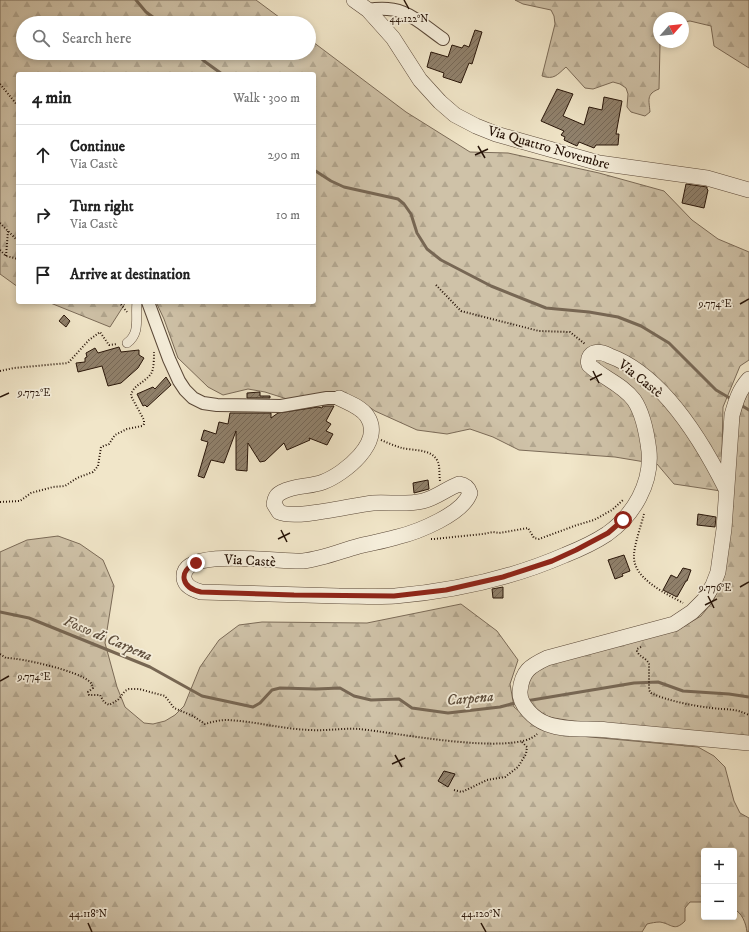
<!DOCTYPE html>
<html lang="en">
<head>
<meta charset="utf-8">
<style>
  :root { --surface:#fff; --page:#f2f2f2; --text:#222; --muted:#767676; --line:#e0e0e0 }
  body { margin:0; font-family:"IM FELL DW Pica",serif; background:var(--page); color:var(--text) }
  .controls { position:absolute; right:12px; bottom:12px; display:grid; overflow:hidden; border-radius:4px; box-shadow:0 2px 6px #0003 }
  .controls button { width:36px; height:36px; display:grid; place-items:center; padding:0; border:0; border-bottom:1px solid var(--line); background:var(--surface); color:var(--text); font:20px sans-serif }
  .compass { position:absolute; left:653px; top:12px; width:36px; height:36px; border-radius:50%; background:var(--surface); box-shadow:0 2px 6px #0003; rotate:63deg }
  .stop { position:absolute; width:12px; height:12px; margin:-9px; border:3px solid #8f2418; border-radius:50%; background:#fff }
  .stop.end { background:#8f2418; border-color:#fff; box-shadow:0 1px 4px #0008 }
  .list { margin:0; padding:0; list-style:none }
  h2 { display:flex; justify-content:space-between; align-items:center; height:52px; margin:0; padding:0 16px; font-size:17px }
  h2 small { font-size:13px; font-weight:400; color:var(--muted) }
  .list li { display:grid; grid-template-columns:26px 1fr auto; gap:12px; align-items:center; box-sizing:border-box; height:60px; padding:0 16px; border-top:1px solid var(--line) }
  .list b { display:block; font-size:15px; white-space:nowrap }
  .list p { margin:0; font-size:13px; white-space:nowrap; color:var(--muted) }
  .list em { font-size:13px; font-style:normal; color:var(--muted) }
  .icon { flex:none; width:22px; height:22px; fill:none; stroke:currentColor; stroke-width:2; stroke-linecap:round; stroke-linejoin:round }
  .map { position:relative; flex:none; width:749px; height:932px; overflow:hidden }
  .search { position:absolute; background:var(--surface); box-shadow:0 2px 6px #0003; left:16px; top:16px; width:300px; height:44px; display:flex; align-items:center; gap:10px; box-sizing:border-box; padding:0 14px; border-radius:22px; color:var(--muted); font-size:15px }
  .panel { position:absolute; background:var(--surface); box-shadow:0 2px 6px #0003; left:16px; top:72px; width:300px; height:232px; border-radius:4px }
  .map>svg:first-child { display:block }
</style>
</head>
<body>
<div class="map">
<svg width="749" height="932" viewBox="0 0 749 932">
  <defs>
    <pattern id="forest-firs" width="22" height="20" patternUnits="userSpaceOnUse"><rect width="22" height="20" fill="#cfc2a8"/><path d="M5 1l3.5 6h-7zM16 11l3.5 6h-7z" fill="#b2a68f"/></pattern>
    <pattern id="building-hatch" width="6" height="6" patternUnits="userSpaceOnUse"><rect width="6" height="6" fill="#90816c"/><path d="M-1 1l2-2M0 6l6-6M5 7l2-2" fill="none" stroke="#766857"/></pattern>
  </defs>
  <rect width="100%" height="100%" fill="#f1e6c9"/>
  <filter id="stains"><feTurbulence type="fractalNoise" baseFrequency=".005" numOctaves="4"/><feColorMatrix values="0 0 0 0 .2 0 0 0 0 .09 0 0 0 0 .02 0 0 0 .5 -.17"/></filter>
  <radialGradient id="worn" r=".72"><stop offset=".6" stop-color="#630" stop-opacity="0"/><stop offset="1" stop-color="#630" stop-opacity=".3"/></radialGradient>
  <path fill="url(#forest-firs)" stroke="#7b6b58" d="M0,0H256L287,23H23V53H309V39L406,112L470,152L508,153L599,173L664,191L692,220L718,239L749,252V360L740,366L723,407L721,491L674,484L657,464L615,457L519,450L493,437L470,429L447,434L417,430L375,411L356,398L287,399L265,392L248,389L223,395L208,387L178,358L164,319L156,302H314V74H18V287L0,274Z
    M515,0H749V68L714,46L711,26L690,21L683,22V18H659V29L658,30L660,45L659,89C646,94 649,100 650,112L645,116L631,112L627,107L628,94L626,88L620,84L613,82L593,89L585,88L566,67C557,75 554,80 542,76L555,24L554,16L551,10L523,4Z
    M48,302H126L110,327Z
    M749,391V737L572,721L554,718L542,715L531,704L525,695L530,674L544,665L681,628L701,616L713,601L724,577L739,417L744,401Z
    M58,536L80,544L103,560L114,586L105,643L117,687L125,707L144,723L153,724L165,721L175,715L184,706L200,667L219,640L239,625L262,622L367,623L461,604L497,631L518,660L510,684L514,707L533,723L569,735L698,747L714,756L725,767L734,801L740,813L749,818V932H747C746,923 742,913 734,909V851H704V902H690L685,908V921C674,932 672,924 660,922C656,922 651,923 647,924L642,932H0V552L27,540Z"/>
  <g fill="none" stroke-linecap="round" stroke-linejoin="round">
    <path stroke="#776754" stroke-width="3" d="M136,0L146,12L161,23
      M195,53L204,61L222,74
      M314,170L331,181L344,187L398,199L404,204L411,214L417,233L427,249L441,260L491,286L546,308L589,312L618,317L641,326L669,343L716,390L733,400
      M739,404L749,410
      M0,612L29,618L150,667L202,696L253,707L260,703L272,690L280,688L316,689L340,688L354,696L371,700L399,699L412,708L448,713L500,707L519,702
      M526,701L634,683L658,682L683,691L729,694L749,697"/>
  </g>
  <path fill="url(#building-hatch)" stroke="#271408" d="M475,30L482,32L472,64L469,63L461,83L443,77L444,73L427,67L431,52L448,57L452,45L462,48L464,45L469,47Z
    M557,89L573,94L563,116L584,125L589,107L602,110L604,97L622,101L616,134H619L618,145H596L594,148L579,142L577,146L564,140L565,137L561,135L564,131L541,121Z
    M686,184L707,187V189L708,190L704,208L682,203Z
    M64,315L70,321L66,327L59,321Z
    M119,347L121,352L139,350V355L144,358L138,368L121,383L108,386L102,366L78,372L76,363L85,362V358L87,357L86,353L95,348L98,353Z
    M166,377L171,385L147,407L145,405L143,406L137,394L153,387L155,389Z
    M260,392V396H270V398H247V393Z
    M323,406H334L326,421L331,424L326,431L333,434L327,445L309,438L310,440L287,450L284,443L265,461L260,462L248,443L247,471L236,470V431L224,463L211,460L204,478L198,476L208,442L201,440L204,430L216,434L219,422L228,424L230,413H271V418L278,413L318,407L322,408Z
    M428,480L429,489L414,493L413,483Z
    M698,514L716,517L715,527L697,525Z
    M624,555L630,571L622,574L623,576L615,579L608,560Z
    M683,568L691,570L687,581H686L677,597L663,590L671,575L677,578Z
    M503,587V598H493L492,589Z
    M444,771L455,774L448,787L438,781Z"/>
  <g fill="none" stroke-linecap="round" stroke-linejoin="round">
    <g stroke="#5a4838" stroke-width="10">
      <path id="pedestrian" d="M127,343C141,333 135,317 137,302"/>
    </g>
    <g stroke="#5a4838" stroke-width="14">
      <path id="minor" d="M368,10C404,4 416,20 443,39
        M148,302L169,359L179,381L185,390L193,398L203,403L217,405L281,406L327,398H339"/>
    </g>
    <g stroke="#5a4838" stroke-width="16">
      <path id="tertiary" d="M354,0L368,10L393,38L420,80L440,102L455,115L476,126L496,134L599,163L707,178L749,190
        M749,379C739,390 736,401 732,415L724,529L718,572L713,585L704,600L692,612L674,624L547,658C530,666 522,671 520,691C519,705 534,719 547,724C565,731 588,728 607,730C654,734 702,739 749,743
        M339,398C349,403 361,407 367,416C385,442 344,474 323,482C310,487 295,485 282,492C276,495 275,498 274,504L279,512C296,520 352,505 373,503C389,502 407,505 423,501C436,498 446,489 459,484C465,485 468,487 470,493C463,514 418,532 397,537C384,541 371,543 359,546C341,551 322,559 303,561C284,563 182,546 184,577C184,586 194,590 201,592C247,593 293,595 339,596C358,596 377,597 395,596C453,591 512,578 565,555C580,549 595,542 607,534C634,515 652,483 649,451C647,435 643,413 634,400C622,384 603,378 589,365C588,362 588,359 590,356C595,350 604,353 610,356C662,375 702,441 726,489"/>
    </g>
    <path stroke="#271408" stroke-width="2" stroke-dasharray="1 2" stroke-linecap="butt" d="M0,84L18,106
      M0,223L17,240
      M0,250L6,256L18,259
      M6,256L8,231
      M436,285L461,311L539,331L570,332L585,344
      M119,302L127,312
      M0,371L14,368L68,363L89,340L100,332L109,345L117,344
      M381,440C388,443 395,446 402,448C413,451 432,448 438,462C440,467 439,475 440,481
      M0,502L20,501L31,493L53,487L65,486L77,478L93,472L98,466L101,447L109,444L115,435L127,429L142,426L144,424V420L131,396C132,385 147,382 152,372C154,366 154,358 154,352
      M644,514C641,526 634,545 634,556C633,579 667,594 683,603
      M431,539H434L483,534L493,532L499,533L528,528L534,538L539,539L577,525L594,520L612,510L623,500
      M641,647L637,649V651C639,657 647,658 649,664V690L651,693C668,701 694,706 712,708C727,710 735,708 749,715
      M0,654L6,658C22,658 79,671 90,682C92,684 92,685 93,688L88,692L89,695H100L104,702L109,705L118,700L125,691L129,689H139L165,696L174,708L193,716L205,724C212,722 219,720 226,720C254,721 282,729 310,730C326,731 343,728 359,729C393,732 515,757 537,734
      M454,790L462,792L487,780L505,777L518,767L526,754L527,747L522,742"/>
    <use href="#pedestrian" stroke="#f6efdc" stroke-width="9"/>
    <use href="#minor" stroke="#f6efdc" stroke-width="12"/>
    <use href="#tertiary" stroke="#f6efdc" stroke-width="15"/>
  </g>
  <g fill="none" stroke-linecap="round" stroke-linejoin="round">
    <path stroke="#8f2418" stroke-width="5" d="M196,563C177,572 182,588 201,592L294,595L394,596L446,590L503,577L552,561L576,550L608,533L623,520"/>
  </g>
  <path fill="none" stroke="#271408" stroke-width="1.5" d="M404,0L409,9M478,146L485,158M475,155L488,149M740,304L749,299M593,371L599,383M590,380L602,374M0,397L9,393M281,530L287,542M278,539L290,533M740,587L749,582M708,596L714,608M705,605L717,599M0,681L9,676M395,755L402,767M392,764L405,758M88,923L92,932M481,923L486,932"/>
  <g text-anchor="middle" stroke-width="3.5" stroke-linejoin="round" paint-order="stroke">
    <g font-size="14" fill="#271408" stroke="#f6efdc">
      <text transform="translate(549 147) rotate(16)" y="5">Via Quattro Novembre</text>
      <text transform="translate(641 378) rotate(38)" y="5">Via Castè</text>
      <text transform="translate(250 560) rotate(3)" y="5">Via Castè</text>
    </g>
    <g font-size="15" font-style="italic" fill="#5c4c3b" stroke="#f6efdc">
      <text transform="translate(108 638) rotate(23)" y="5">Fosso di Carpena</text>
      <text transform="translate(470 698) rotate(-5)" y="5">Carpena</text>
    </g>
  </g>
  <g font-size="10" text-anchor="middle" fill="#271408" stroke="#f6efdc" stroke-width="3.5" stroke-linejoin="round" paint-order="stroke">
    <text x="409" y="22">44.122°N</text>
    <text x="715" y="307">9.774°E</text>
    <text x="34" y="396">9.772°E</text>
    <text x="715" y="591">9.776°E</text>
    <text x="34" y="680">9.774°E</text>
    <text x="88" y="917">44.118°N</text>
    <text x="481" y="917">44.120°N</text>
  </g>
  <rect width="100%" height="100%" filter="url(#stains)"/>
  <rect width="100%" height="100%" fill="url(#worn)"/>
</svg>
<div class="controls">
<button>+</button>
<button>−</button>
</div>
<svg class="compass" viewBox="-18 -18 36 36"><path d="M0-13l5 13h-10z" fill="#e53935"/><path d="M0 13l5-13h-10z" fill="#767676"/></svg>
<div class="stop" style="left:623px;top:520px"></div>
<div class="stop end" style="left:196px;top:563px"></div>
<div class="search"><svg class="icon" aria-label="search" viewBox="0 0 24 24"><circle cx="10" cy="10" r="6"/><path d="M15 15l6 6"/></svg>Search here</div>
<section class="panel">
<h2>4 min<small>Walk · 300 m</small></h2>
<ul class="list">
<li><svg class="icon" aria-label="ahead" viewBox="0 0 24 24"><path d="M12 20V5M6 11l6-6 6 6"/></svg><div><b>Continue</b><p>Via Castè</p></div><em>290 m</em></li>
<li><svg class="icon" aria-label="right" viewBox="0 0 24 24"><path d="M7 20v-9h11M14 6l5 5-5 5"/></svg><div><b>Turn right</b><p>Via Castè</p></div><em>10 m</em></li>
<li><svg class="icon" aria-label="arrive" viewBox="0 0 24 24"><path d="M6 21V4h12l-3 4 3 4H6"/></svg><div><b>Arrive at destination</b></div></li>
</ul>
</section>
</div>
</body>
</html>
